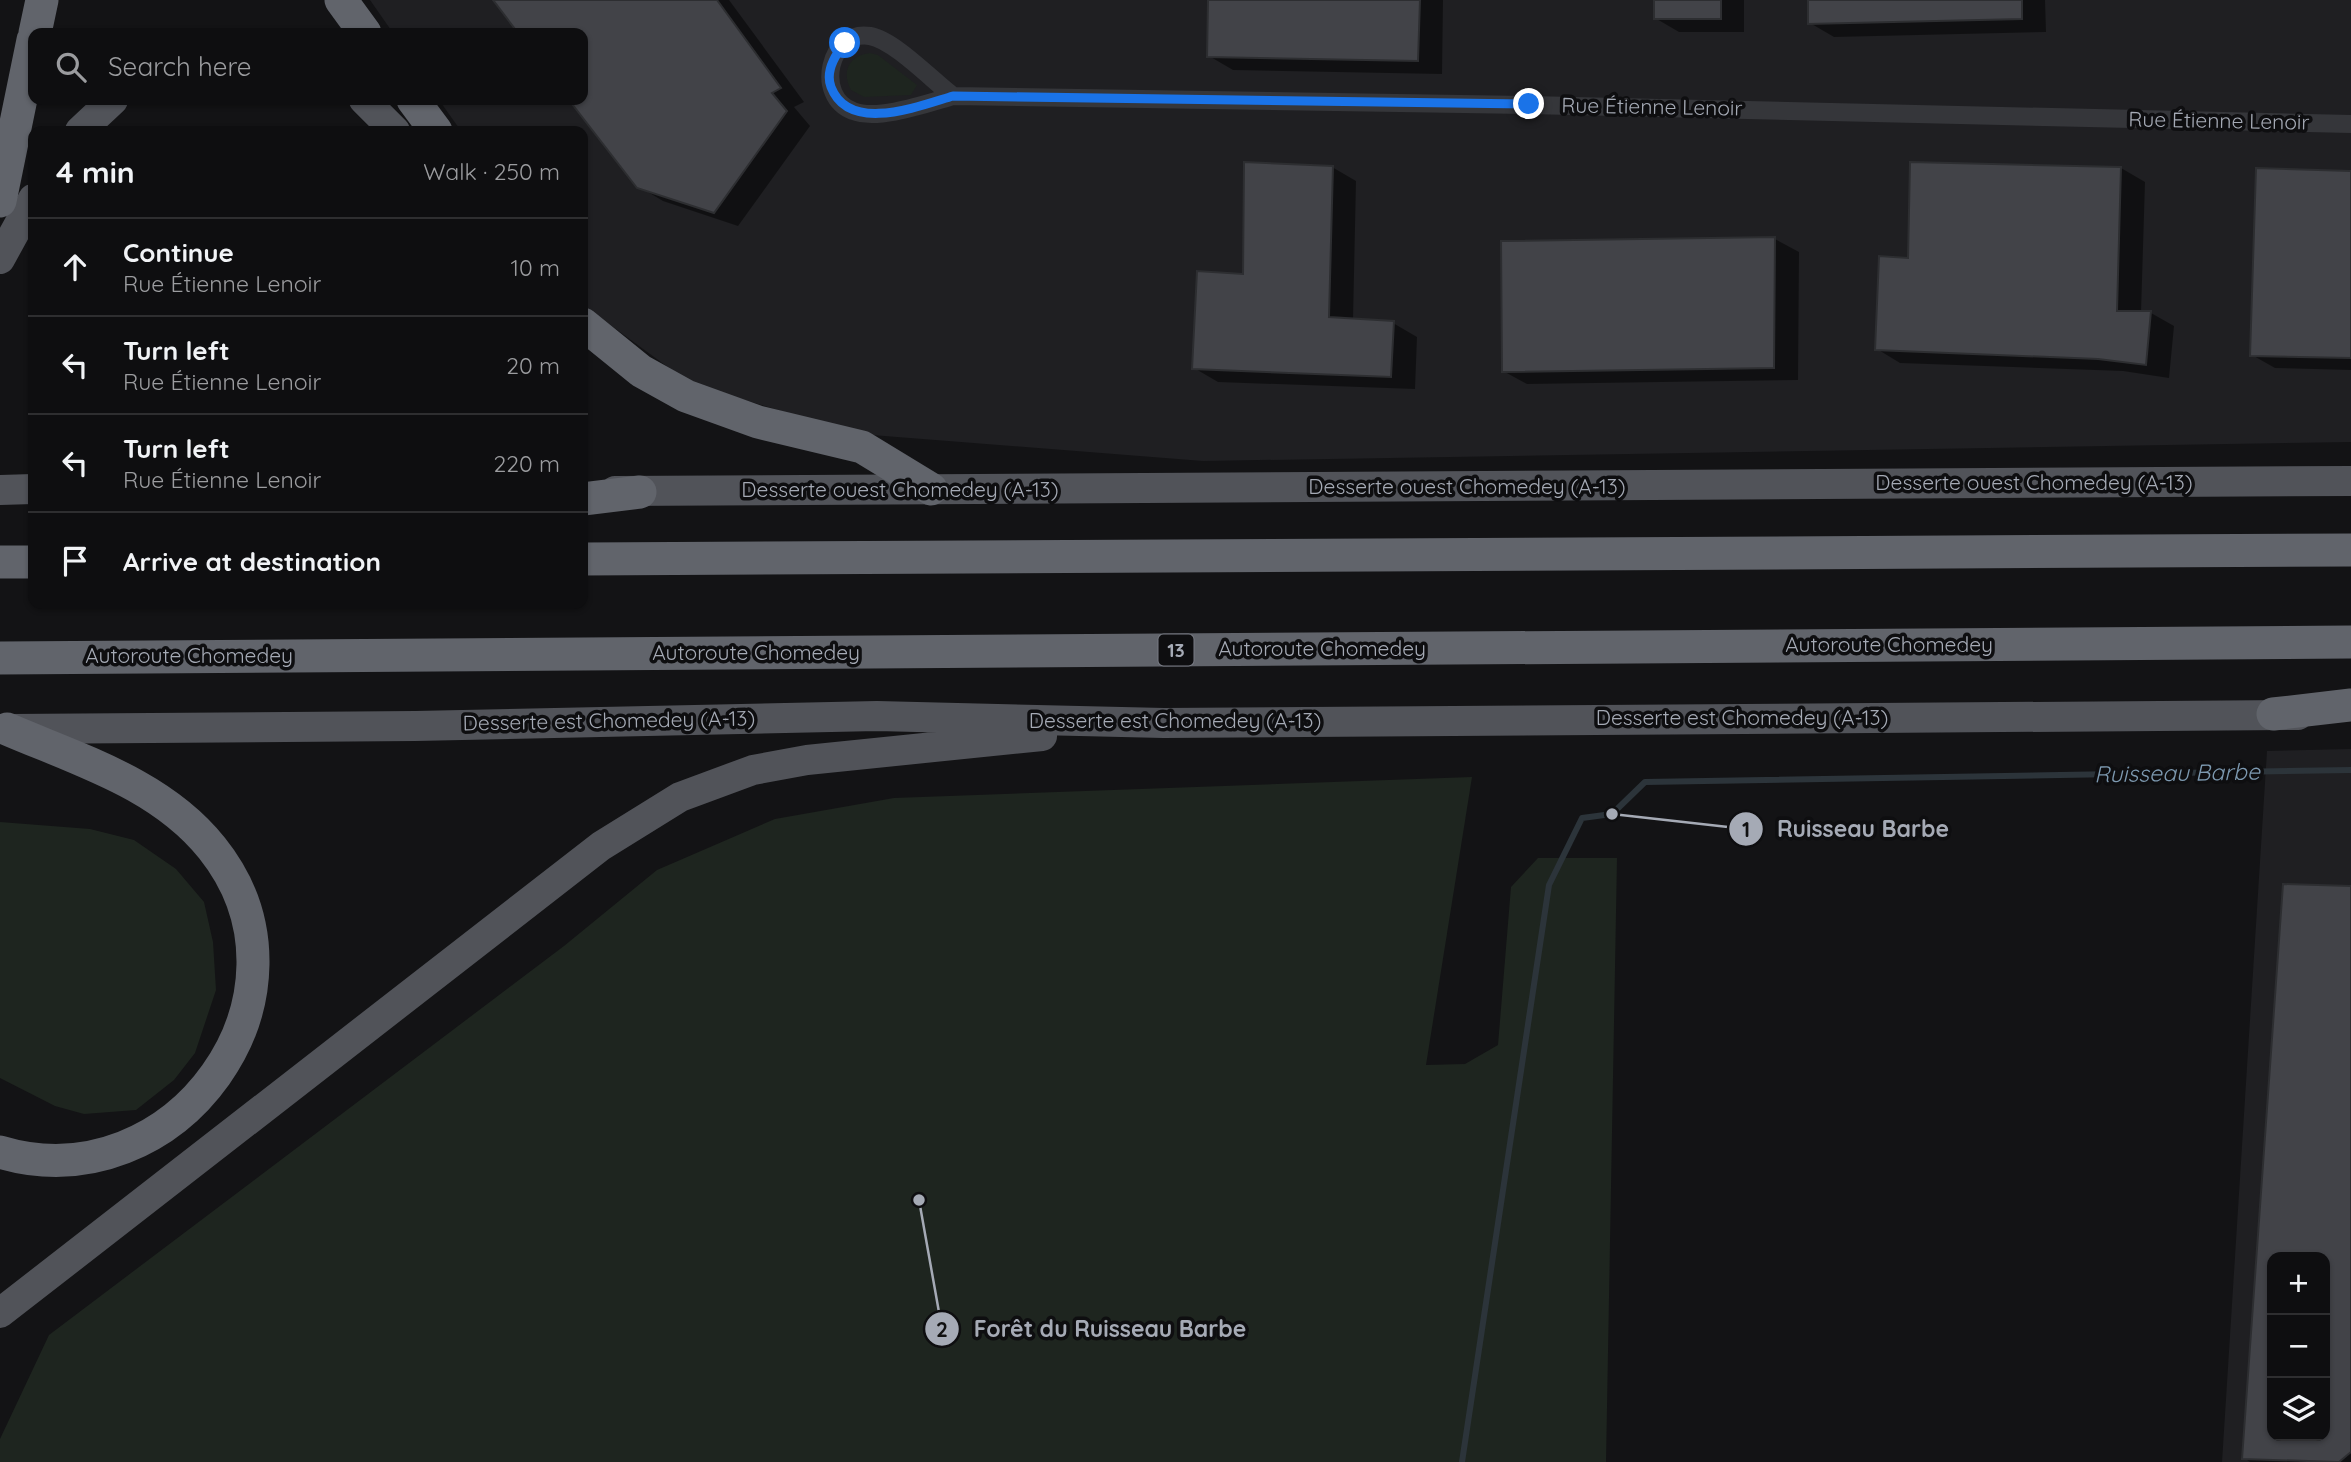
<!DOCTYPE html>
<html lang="en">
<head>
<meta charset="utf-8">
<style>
  :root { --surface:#0e0e10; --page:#1c1c1e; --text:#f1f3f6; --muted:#9b9c9f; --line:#2e2e30 }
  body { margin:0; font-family:Quicksand,sans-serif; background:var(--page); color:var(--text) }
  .controls { position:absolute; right:21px; bottom:21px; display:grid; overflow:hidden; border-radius:14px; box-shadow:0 2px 5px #0004 }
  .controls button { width:63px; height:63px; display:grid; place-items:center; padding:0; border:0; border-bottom:2px solid var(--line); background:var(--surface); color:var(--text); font:35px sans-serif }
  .stop { position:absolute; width:21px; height:21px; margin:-16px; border:5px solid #1a73e8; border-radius:50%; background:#fff }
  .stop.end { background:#1a73e8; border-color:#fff; box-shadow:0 2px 7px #0008 }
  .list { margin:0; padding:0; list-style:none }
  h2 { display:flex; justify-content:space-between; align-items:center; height:91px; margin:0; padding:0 28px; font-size:30px }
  h2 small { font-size:23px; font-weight:400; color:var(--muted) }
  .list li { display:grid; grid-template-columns:46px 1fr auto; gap:21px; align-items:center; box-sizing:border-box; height:98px; padding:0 28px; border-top:2px solid var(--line) }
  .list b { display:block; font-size:26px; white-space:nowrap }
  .list p { margin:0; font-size:23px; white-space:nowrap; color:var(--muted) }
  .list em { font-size:23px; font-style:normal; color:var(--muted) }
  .icon { flex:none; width:38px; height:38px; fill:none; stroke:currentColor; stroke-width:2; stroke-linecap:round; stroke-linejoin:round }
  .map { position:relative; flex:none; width:2351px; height:1462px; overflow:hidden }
  .search { position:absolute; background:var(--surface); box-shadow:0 2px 5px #0004; left:28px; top:28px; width:560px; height:77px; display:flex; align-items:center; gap:18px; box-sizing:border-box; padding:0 24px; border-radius:14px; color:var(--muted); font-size:26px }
  .panel { position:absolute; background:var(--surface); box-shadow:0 2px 5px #0004; left:28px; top:126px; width:560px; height:483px; border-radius:14px }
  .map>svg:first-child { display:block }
</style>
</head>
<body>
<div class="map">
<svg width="2351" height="1462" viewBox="0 0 2351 1462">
  <rect width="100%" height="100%" fill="#131315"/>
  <path fill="#1f1f22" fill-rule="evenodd" d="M370,0H2351V442L1203,461L859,434L691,384L583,305V131H461L439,100H583V33H393Z
    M2351,749V1462H2222L2267,751ZM2272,1257H2325V1436H2272Z"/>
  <path fill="#1e251f" d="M870,53L878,55L917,85L911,95L864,97L851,90C841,72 849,55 870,53Z
    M1472,777L1426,1065L1465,1064L1498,1045L1511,887L1538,858H1617L1606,1462H0V1439L49,1335L564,946L657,870L775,819L894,798Z
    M0,822L90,829L134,840L176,869L204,902L213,942L216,990L195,1053L174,1080L136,1110L84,1114L55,1106L0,1078Z"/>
  <path fill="#0007" fill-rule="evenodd" d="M495,0H729L804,102L794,107L810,126L738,226L663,201L638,186L572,100H583V33H520Z
    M1210,0H1443L1442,74L1233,70L1209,56Z
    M1655,0H1744V32H1679L1655,18Z
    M1810,0H2045L2046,32L1834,37L1810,23Z
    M1332,167L1356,181L1353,320L1393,323L1417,337L1415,389L1218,382L1194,368L1245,276Z
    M2121,168L2145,182L2141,313H2151L2174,326L2169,378L2123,371L1900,363L1877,349L1910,260Z
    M2351,172V370L2275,368L2252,355Z
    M1775,239L1799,252L1798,380L1527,384L1503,371Z
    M2285,886L2351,888V1462H2250L2244,1458ZM2272,1257H2325V1436H2272Z"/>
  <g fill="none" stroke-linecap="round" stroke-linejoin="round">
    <path stroke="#2c343a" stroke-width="6" d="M1462,1462L1549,885L1582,818L1612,814L1645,782L2351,770"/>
  </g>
  <path fill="#424348" stroke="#2d2e31" stroke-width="2" fill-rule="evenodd" d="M493,0H717L781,88L772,93L787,111L714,213L637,188L569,100H583V33H518Z
    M1208,0H1420L1418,61L1207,57Z
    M1654,0H1721V19H1654Z
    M1808,0H2022V19L1808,24Z
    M1244,162L1333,166L1329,317L1394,321L1391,377L1192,369L1197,271L1243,274Z
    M1910,162L2121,167L2117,311H2151L2146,365L2098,359L1875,350L1879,256L1908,258Z
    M2256,168L2351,171V358L2250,356Z
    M1775,237L1774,368L1502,372L1501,241Z
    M2283,884L2351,886V1452L2339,1462L2242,1459ZM2272,1257H2325V1436H2272Z"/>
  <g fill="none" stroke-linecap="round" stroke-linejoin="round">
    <path stroke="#35363a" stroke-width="18" d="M953,96C933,81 894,40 870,36C829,29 814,97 853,111C878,121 928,103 953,96L1529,105L2351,124"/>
    <path stroke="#515359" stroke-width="30" d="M364,100L395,131
      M80,131L113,100
      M0,259L33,199
      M0,490L33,489
      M615,491L2351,481
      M10,729L415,726L877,716L1164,723L2298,715
      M0,1313L601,846L680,797L753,770L807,760L1042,736"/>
    <path stroke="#61646b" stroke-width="33" d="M341,0L365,33
      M35,33L42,0
      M413,100L436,131
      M0,201L33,40
      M583,324L641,371L686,396L758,422L862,447L931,489
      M583,499L640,492
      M583,559L2351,550
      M0,562H33
      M0,658L2351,642
      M2273,714L2351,705
      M0,1152C176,1205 329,994 212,848C161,784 79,760 7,729"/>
  </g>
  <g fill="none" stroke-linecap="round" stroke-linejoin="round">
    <path stroke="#1a73e8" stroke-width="9" d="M845,43C835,55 825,71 831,87C849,134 919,106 953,96L1529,104"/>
  </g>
  <g text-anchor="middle" stroke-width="7" stroke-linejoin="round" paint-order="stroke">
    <rect fill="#0e0e10" stroke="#787b84" stroke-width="2" x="1158.5" y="634.5" width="35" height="31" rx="5"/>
    <g font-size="19" font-weight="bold" fill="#a5aab5">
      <text x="1176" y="657">13</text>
    </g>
    <g font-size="21" fill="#a5aab5" stroke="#0e0e10">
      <text transform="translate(1652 107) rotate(1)" y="7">Rue Étienne Lenoir</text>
      <text transform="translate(2219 121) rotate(1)" y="7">Rue Étienne Lenoir</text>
      <text x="2034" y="490">Desserte ouest Chomedey (A-13)</text>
      <text x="1467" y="494">Desserte ouest Chomedey (A-13)</text>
      <text x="900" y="497">Desserte ouest Chomedey (A-13)</text>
      <text x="1889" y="652">Autoroute Chomedey</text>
      <text x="1322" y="656">Autoroute Chomedey</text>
      <text x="756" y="660">Autoroute Chomedey</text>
      <text x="189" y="663">Autoroute Chomedey</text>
      <text x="1742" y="725">Desserte est Chomedey (A-13)</text>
      <text transform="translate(609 721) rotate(-1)" y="7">Desserte est Chomedey (A-13)</text>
      <text x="1175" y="728">Desserte est Chomedey (A-13)</text>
    </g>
    <g font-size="23" font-style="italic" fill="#7d99b0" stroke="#0e0e10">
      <text transform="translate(2177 773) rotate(-1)" y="8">Ruisseau Barbe</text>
    </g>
  </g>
  <path fill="none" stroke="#a5aab5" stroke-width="2.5" d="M1612 814L1746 829M919 1200L942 1329"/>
  <g fill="#a5aab5" stroke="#0e0e10" stroke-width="2.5">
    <circle cx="1612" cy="814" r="7"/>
    <circle cx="919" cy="1200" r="7"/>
    <circle cx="1746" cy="829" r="18"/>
    <circle cx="942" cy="1329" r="18"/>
  </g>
  <g font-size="21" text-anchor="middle" font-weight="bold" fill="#111">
    <text x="1746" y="837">1</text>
    <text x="942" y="1337">2</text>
  </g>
  <g font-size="23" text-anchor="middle" font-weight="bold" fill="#a5aab5" stroke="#0e0e10" stroke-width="7" stroke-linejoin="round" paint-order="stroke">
    <text x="1863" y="837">Ruisseau Barbe</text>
    <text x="1110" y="1337">Forêt du Ruisseau Barbe</text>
  </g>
</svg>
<div class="controls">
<button>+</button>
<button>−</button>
<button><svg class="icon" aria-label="layers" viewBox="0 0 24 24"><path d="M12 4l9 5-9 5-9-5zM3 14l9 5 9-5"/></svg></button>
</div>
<div class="stop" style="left:845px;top:43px"></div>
<div class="stop end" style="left:1529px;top:104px"></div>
<div class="search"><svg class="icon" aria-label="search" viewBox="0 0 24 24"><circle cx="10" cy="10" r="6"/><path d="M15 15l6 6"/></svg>Search here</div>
<section class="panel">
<h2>4 min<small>Walk · 250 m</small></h2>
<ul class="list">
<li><svg class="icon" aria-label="ahead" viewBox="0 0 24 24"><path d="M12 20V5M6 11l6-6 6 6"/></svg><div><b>Continue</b><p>Rue Étienne Lenoir</p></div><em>10 m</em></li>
<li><svg class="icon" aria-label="left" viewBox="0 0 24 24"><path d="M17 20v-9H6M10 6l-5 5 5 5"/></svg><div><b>Turn left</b><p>Rue Étienne Lenoir</p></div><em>20 m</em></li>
<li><svg class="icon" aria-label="left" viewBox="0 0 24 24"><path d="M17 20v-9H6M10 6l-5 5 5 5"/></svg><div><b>Turn left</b><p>Rue Étienne Lenoir</p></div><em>220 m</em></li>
<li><svg class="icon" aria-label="arrive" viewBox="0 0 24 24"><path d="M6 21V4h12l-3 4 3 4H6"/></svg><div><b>Arrive at destination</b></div></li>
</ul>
</section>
</div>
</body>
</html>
